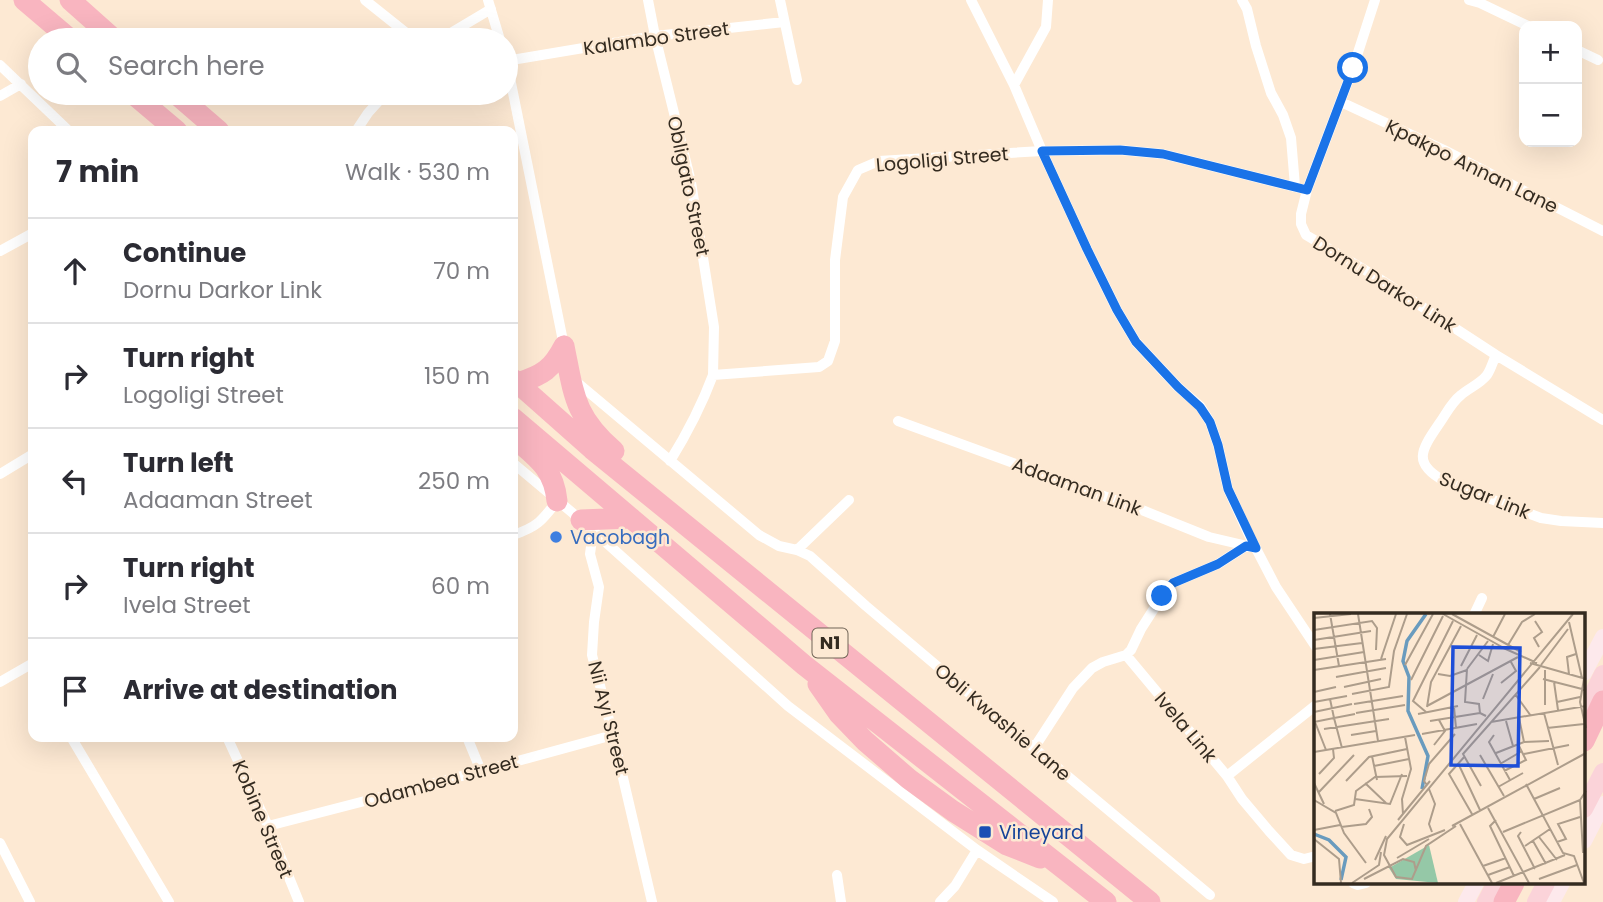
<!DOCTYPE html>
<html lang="en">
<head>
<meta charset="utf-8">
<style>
  :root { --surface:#fff; --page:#f2f2f3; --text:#2b2b33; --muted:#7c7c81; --line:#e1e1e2 }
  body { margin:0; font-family:Poppins,sans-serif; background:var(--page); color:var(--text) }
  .controls { position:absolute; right:21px; top:21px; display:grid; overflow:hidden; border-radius:14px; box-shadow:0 7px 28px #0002 }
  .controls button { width:63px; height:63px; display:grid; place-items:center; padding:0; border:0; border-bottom:2px solid var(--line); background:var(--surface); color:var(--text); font:35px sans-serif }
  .stop { position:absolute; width:21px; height:21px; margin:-16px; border:5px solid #1a73e8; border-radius:50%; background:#fff }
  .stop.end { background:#1a73e8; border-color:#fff; box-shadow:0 2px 7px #0008 }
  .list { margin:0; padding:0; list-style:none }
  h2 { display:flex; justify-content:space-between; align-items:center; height:91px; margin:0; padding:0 28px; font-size:30px }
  h2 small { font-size:23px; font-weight:400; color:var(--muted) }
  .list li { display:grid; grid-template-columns:46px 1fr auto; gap:21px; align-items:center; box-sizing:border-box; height:105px; padding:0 28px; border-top:2px solid var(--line) }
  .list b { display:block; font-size:26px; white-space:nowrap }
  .list p { margin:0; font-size:23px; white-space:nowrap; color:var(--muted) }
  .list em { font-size:23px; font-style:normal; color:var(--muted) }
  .icon { flex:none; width:38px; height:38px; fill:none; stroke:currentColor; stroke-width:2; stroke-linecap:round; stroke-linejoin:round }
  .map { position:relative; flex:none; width:1603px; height:902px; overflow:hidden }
  .search { position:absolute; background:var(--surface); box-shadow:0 7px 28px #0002; left:28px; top:28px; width:490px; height:77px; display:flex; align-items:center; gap:18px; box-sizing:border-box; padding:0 24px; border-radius:38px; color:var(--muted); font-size:26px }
  .panel { position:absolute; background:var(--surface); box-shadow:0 7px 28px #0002; left:28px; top:126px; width:490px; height:616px; border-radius:14px }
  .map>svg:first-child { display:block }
</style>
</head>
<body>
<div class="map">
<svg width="1603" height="902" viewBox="0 0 1603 902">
  <rect width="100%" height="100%" fill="#fde9d3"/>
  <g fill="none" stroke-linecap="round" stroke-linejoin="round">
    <path stroke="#fff" stroke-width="10" d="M365,0L415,40
      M488,0L500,40
      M648,0L655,36L691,182L714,327L713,375
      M780,0L797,80
      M971,0L1014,85L1042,151L1087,249L1117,310L1136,342L1178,387L1200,406L1210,422L1218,445L1228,489L1249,535L1276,587L1316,647
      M1242,0L1247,9L1256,46L1271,93L1283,115L1291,138L1295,186
      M1375,0L1353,68L1307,190L1301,214V224L1306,235L1375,276L1496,355L1603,420
      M1469,0L1480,3L1528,26
      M439,40L491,9
      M1577,50L1598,60
      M506,58L564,346
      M506,61L655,36L784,22
      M0,65L69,131
      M1014,85L1046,27L1048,0
      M0,96L21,84
      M1341,102L1444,150L1603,231
      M356,131L368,113L386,93
      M0,251L33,233
      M1496,355C1493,361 1491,369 1487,375C1480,384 1469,388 1461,395C1452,402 1447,412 1441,421C1422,449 1410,463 1446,482L1541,518L1561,521L1603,523
      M573,379L759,535L779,546L797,550L810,556L866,606L1034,748L1210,895
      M898,421L1142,510L1209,537L1256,548
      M670,461C688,432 701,407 713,375L819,367L828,361L835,341V260L843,197L858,170L879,161L1042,151L1120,150L1163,154L1307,190
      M513,463L581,520L788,706L977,850L1053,902
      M0,474L33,454
      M593,532L590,554L599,587L594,622L592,655L613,735L652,902
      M513,535C537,527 542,521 557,501
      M797,550L849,500
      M1474,615L1482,598
      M1126,655L1227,776L1242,799L1269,831L1291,855L1304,859L1316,856
      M0,682L33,663
      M71,737L169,902
      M227,737L268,826L299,902
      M467,737L481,771
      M1034,748L1073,688L1092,668L1103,662L1126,655L1131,650L1141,629L1162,596L1173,583L1218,564L1246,546
      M1227,776L1316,705
      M268,826L481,771L613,735
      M0,843L30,902
      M837,875L841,902
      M1353,883L1358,885L1366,883
      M940,902L955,886L977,850"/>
    <path stroke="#fde9ec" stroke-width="16" d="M1584,673L1603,637
      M1584,841L1603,804
      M1466,902L1476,883
      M1552,902L1562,883"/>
    <path stroke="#fbd3d9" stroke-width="18" d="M1584,712L1603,674
      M1584,809L1603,772
      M1486,902L1496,883
      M1536,902L1546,883"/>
    <path stroke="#f9b5c0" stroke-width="21" d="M24,0L71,40
      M70,0L115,40
      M132,93L177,131
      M175,93L219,131
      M564,346C574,395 574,416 614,451
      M513,379L592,449L1150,902
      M518,383C543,375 552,369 564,346
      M513,418L804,665L1106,902
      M513,437C536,457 554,468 557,501
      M581,520L631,518
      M818,684L839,714L865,741L909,779L953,811L1007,845L1040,858
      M1584,741L1603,701
      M1504,902L1514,883"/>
  </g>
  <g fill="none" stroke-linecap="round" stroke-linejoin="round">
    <path stroke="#1a73e8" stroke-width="9" d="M1162,596L1173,583L1218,564L1246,546L1256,548L1228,489L1218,445L1210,422L1200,407L1178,387L1136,342L1117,310L1087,249L1042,151L1120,150L1163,154L1307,190L1353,68"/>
  </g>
  <circle fill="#3f7fe0" stroke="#fde9d3" stroke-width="2.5" cx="556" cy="537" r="7"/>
  <rect fill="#1a4fb4" stroke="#fde9d3" stroke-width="2.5" x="978" y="825" width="14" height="14" rx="3.5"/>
  <g text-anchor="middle" stroke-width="5" stroke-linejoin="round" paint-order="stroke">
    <rect fill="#fde9d3" stroke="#706456" stroke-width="2" x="812.5" y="628.5" width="35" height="29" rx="5"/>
    <g font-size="18" font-weight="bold" fill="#342b20">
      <text x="830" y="649">N1</text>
    </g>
    <g font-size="19" fill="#342b20" stroke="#fde9d3">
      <text transform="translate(656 38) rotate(-8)" y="7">Kalambo Street</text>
      <text transform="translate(942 159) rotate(-5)" y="7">Logoligi Street</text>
      <text transform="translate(1472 166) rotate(26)" y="7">Kpakpo Annan Lane</text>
      <text transform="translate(689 186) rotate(78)" y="7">Obligato Street</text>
      <text transform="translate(1385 284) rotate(32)" y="7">Dornu Darkor Link</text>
      <text transform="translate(1077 486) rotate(20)" y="7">Adaaman Link</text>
      <text transform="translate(1485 495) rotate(22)" y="7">Sugar Link</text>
      <text transform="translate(609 718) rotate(76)" y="7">Nii Ayi Street</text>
      <text transform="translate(1003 722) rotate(40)" y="7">Obli Kwashie Lane</text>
      <text transform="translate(1186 727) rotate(50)" y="7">Ivela Link</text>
      <text transform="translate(441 781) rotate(-15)" y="7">Odambea Street</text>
      <text transform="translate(263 819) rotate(67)" y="7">Kobine Street</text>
    </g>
    <g font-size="19" fill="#366cbe" stroke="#fde9d3" text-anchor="start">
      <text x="570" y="544">Vacobagh</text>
    </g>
    <g font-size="19" fill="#164399" stroke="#fde9d3" text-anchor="start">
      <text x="999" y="839">Vineyard</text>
    </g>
  </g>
  <g transform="translate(1314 613)">
    <rect width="271" height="271" fill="#fde9d3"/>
    <path d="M115,232L124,270L82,266L75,255Z" fill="#95c8a7"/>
    <path fill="none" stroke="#699bbe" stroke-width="3.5" d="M108,176L114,143L94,98L95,64L89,48L93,28L112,1M0,221L15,227L32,244L27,267"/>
    <path fill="none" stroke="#ad9d8b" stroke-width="2" d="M16,1L25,53M44,1L64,128M129,1L188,34M138,1L207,39M0,5L37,1M221,8L228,19L220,25L225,34M255,9L268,65M0,17L58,8L63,15L62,37M179,24L191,1M0,27L57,18M194,32L208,9L221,1M185,33L223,50M0,36L48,30M165,42L174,48L179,31M67,46L82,1M0,47L50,39M216,50L272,66M91,52L119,1M227,52L254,16M147,53L163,22M153,56L151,89L165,91L166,100L172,103M153,56L174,28M0,57L72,46M231,57V92M124,61L136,63L153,57M255,61L253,44L262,41M22,64L72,55M229,66L272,77M270,66L266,89L272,115M97,67L129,3M240,69L244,97M187,70L202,58L197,49M30,74L67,66M0,79L22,74M38,81L75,74L80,38L93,1M201,81L217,103M169,86L179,61M0,89L33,83M243,89L266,84M40,91L89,83M113,93L204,44M113,94L117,69L147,13M140,94L142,115M0,99L38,91M112,99L99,88L139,8M42,100L91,92M230,100L244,152M104,101L144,93M205,105L210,129M116,108L166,100M192,108L199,133M0,109L20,105L16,86M1,109L12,137M177,109L272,93M233,115L270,111M10,116L75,106M108,121L163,111M37,122L62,118M180,122L175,129L196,167M210,129L235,128M120,132L131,118L125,107M28,135L20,105L41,101M0,139L101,122M182,140L210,129M210,141L255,132M166,142L190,183M58,143L63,167M151,143L135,161L158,201M144,150L166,197M186,151L208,138M60,153L95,146M190,158L212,147L204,131M5,161L20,145L19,136M32,168L55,144L93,136M0,170L10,191M51,170L72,190M212,171L249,240L260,243L270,270M113,172L110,168L115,151L141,121M167,173L149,141L226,54M184,174L209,160M115,176L121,191L115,211L118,219M5,179L40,142M41,186L76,191L88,161M220,186L246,175M0,187L22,200L30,220L52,250M174,195L215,270M21,198L40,192L42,178L61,164L93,163M89,201L88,186L97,156L91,124M84,207L116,168M182,207L176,213L200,263M90,211L86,224L93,232L131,217M146,211L178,270M138,213L272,140M142,213L112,233L98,266L82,264L70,242L73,226L259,1M27,214L52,211L58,204L55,196M0,217L26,212M189,219L266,187M207,219L204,223L221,256M225,224L243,247M0,226L25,246L27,270M219,228L232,251M243,229L252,226L244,211L266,204M211,233L236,216M269,240L266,187L272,178M83,245L115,226M61,247L72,223M169,253L192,245M174,262L196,254M50,266L89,246L100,249L102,258M225,266L263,252M38,270L65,252L67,239M182,270L251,242"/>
    <path fill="#1d4ed8" fill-opacity="0.15" stroke="#1d4ed8" stroke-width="3.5" d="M139,34L206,35L204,153L137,152Z"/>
    <rect width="271" height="271" fill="none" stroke="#342b20" stroke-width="3.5"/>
  </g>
</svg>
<div class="controls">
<button>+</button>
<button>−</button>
</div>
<div class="stop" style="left:1353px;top:68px"></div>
<div class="stop end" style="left:1162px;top:596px"></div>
<div class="search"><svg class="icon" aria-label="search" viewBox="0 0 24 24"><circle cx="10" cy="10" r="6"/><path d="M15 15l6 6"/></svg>Search here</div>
<section class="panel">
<h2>7 min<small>Walk · 530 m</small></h2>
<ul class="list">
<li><svg class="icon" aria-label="ahead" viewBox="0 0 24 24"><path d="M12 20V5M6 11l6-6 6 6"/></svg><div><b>Continue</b><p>Dornu Darkor Link</p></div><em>70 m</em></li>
<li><svg class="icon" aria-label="right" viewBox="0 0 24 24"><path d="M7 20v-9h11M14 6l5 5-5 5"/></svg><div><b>Turn right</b><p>Logoligi Street</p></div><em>150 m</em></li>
<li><svg class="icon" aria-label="left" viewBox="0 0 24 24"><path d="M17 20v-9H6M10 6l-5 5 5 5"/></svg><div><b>Turn left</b><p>Adaaman Street</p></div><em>250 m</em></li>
<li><svg class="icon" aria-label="right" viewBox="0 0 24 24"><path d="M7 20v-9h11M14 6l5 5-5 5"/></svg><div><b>Turn right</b><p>Ivela Street</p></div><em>60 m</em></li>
<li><svg class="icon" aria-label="arrive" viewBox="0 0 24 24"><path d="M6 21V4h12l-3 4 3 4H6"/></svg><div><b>Arrive at destination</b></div></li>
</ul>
</section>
</div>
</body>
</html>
